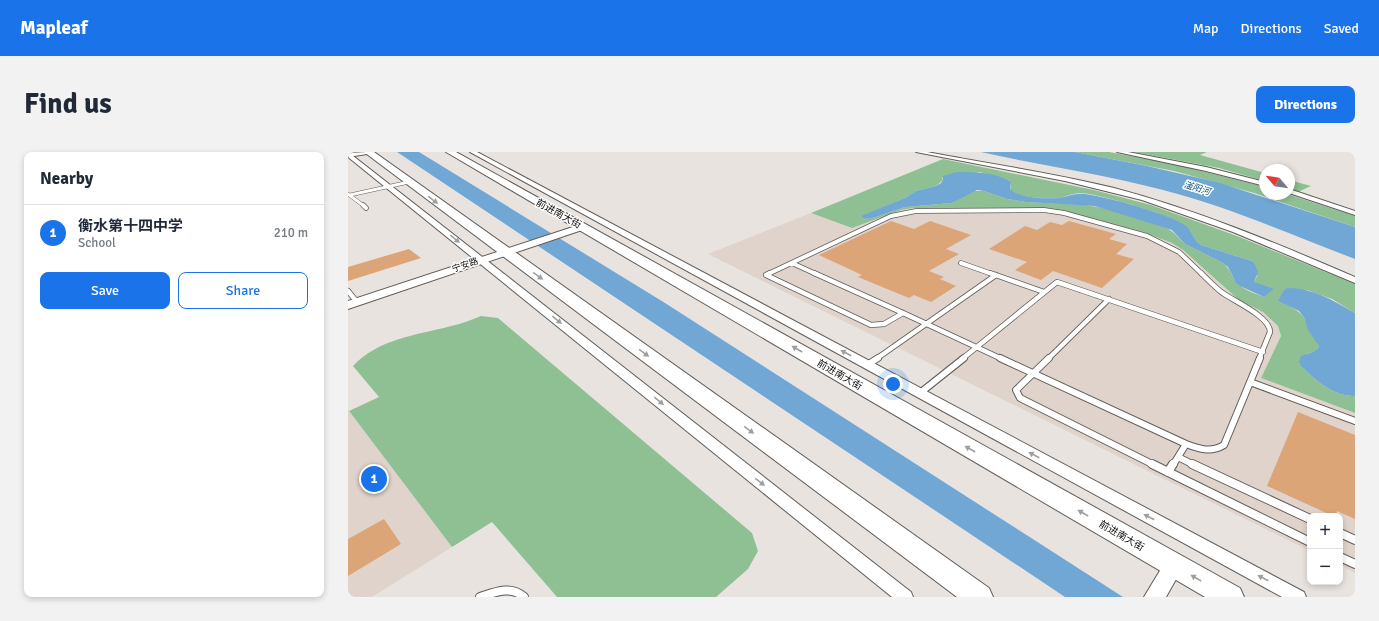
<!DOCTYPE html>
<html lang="en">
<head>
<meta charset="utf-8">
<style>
  :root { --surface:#fff; --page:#f2f2f3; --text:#1f2937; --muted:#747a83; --line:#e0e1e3; --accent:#1a73e8 }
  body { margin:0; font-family:Signika,"Noto Sans SC",sans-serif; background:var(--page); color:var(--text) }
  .controls { position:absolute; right:12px; bottom:12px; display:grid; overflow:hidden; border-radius:8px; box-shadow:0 2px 6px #0003 }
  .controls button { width:36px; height:36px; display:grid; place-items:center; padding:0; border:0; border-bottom:1px solid var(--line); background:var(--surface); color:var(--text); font:20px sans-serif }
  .compass { position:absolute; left:911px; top:12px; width:36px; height:36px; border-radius:50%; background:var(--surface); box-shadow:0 2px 6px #0003; rotate:299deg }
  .you { position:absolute; left:545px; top:232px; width:14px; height:14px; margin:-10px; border:3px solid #fff; border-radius:50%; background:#1a73e8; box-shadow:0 0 0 6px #1a73e833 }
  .badge { display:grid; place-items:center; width:26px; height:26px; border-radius:50%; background:var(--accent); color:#fff; font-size:13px; font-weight:700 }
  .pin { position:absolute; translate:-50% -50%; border:2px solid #fff; box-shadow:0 1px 4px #0006 }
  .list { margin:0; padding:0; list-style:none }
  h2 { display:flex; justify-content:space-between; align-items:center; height:52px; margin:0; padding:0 16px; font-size:17px }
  h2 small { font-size:13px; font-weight:400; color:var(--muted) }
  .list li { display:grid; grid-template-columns:26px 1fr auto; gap:12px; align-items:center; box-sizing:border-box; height:56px; padding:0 16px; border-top:1px solid var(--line) }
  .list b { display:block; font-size:15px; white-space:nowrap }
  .list p { margin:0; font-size:13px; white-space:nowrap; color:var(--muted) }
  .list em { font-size:13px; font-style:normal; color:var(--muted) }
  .actions { display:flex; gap:8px; padding:12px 16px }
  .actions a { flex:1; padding:9px 0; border:1px solid var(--accent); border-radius:8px; text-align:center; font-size:14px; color:var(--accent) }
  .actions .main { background:var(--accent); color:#fff }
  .map { position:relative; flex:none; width:1007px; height:445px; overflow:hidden; border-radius:8px }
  header { display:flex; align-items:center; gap:24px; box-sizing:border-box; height:56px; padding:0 20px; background:var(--accent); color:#fff }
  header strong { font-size:19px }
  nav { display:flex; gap:22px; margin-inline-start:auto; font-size:14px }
  .intro { display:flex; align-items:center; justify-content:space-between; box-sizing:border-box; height:96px; padding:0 24px }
  h1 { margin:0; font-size:28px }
  .button { padding:10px 18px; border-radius:8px; background:var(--accent); color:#fff; font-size:14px; font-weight:700 }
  main { display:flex; gap:24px; padding:0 24px }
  aside { flex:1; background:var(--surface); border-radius:8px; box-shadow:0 2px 6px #0003 }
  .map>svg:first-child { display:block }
</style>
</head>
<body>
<header>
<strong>Mapleaf</strong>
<nav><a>Map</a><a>Directions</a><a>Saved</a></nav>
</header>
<div class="intro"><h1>Find us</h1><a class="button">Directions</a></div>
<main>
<aside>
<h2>Nearby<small></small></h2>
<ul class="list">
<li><span class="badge">1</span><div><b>衡水第十四中学</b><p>School</p></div><em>210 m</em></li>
</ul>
<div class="actions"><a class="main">Save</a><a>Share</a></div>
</aside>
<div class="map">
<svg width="1007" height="445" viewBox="0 0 1007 445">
  <rect width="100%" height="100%" fill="#e9e3df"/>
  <path fill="#dfd3cb" d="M577,55L699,56L717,59L795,80L824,91L835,98L891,148L915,160L930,174L933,184L913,226L1007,261V421L992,413V364H962V399L360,102L463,61L504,76L553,58Z
    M0,258L104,395L24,445H0Z"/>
  <path fill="#8fc093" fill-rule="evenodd" d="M727,0H761L826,12L917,35V42H939L1007,64V75L906,41L826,19Z
    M786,0H859L852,3L917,21V29L871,16Z
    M595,7L746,38L803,53L889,84L1007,132V161L984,147L959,138L930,149C960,161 957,168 971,194C969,200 964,200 958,202L954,215C968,229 987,245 1007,244V261L913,226L933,184L930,174L915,160L891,148L835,98L824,91L795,80L717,59L699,56H565L553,58L504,76L463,61ZM632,20L661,29L663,33L662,38C668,46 702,47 712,46C719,44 726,41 733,41C751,42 825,63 838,75C845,80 845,88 853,93L904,109L909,124L906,130L910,133L925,137L916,145C906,141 892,137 886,127C882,120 881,116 875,111L837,92L826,81L819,76L756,56L737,53L678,50L659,47L636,39H624L604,51L557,55L522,67L513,65L557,46L568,39L588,34L595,28L594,26Z
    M941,28L963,34L950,40L941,37Z
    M133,164L150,166L404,381L410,399L400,417L368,445H209L144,370L104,395L1,259L31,245L5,214C30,187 69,183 103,174C113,172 123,168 133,164Z"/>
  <path fill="#70a7d5" d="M49,0H71L317,151L775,445H717Z
    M633,0H727L799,14L872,31L1007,75V107C944,83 881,55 815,38C755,22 694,14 633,0Z
    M609,20C627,20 647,20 663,30L662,37C669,46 700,47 711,46C719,45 727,41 736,42C757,44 822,62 838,74C845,80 845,88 853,93L904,109L907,113L910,120L906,130L926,137L916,145L892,134L888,131L880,115L875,111L837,92L824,78L747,54L678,50L659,47L636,39L629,38L604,51L557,55L522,67L515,66L513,64L557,46L568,39L588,34L593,31L595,28V24Z
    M940,136C965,136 986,149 1007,161V244C987,245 968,229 954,215L951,210L953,204C959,201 969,201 971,194L960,178L957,167L951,159L930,149L936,138Z"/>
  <path fill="#dca578" d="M543,69L566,77L582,69L623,83L598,97L611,102L581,119L596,125L592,127L608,134L583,150L566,143L561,146L510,125L514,123L471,103Z
    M721,69L768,82L761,87L779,92L768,102L786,107L754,136L705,119L693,128L667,118L679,110L641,97L677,74L689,78L702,70L714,73Z
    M61,97L73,106L0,129V115Z
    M950,260L1007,283V367L989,359L988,364H985L919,334Z
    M36,367L53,392L0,424V387Z"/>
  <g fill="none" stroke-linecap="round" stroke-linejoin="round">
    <g stroke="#605c58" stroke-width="4">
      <path id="service-far4" d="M0,42L16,54
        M2,43L61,30"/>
    </g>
    <g stroke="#605c58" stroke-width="5.5">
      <path id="service-far3" d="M15,53L18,56
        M444,111L468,122
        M613,111L644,122
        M420,122L543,64L568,59L696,58L716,61L799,84L831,100L854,122"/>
    </g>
    <g stroke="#605c58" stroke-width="6">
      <path id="service-far2" d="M422,121L418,123L523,173L536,172L555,161
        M466,121L555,161
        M642,121L696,140
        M853,121C859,127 865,133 872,139C883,148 922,164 922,180L911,207
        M0,139L9,150
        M555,161L654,207
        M528,207L648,123
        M614,207L709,130L915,200
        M700,207L761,147"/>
    </g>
    <g stroke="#605c58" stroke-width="8">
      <path id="service-far1" d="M652,206L838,292C851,297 863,301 876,293L912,206
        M701,206L668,238L672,246L806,313
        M519,213L530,206
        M902,230L1007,269
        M572,241L616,206
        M830,305L846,313
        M825,313L838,292"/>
    </g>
    <g stroke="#605c58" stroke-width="10">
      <path id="service" d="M804,312L962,390
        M844,312L962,367
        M820,320L825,312
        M992,381L1007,388
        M992,405L1007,412
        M132,445C147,440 163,433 176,445"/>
    </g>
    <g stroke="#605c58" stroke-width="2">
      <path id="minor" d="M0,0L563,440L565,445H544L0,5Z
        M122,0H129L956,440L958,445H934Z
        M568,0H579C642,12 705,21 766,36C849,58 928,91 1007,125V131L885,80L794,48L717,29Z
        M769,0H780L858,15L917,30V34L858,19Z
        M941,37L1007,59V63L941,41Z"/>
    </g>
    <g stroke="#605c58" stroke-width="2">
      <path id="tertiary" d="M234,72L237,73L239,75L237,77L0,157V149Z
        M826,404L833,407L836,413L818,445H796L819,407Z"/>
    </g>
    <g stroke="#605c58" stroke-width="2">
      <path id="secondary" d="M20,0L19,2L0,5V1Z"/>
    </g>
    <g stroke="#605c58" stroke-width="2">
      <path id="primary" d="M16,0H26L641,436L645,445H609Z
        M98,0H108L892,436L896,445H857Z"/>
    </g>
    <use href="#service-far4" stroke="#fff" stroke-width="3"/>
    <use href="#service-far3" stroke="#fff" stroke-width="4"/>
    <use href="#service-far2" stroke="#fff" stroke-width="4.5"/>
    <use href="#service-far1" stroke="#fff" stroke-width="6"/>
    <use href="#service" stroke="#fff" stroke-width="8"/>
    <use href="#minor" fill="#fff" fill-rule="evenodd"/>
    <use href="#tertiary" fill="#fff" fill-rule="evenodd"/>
    <use href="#secondary" fill="#fff" fill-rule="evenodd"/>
    <use href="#primary" fill="#fff" fill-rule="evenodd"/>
  </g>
  <defs><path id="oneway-solid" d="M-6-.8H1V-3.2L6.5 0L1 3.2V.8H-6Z"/></defs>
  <g fill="#9f9f9e">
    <use href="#oneway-solid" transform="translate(85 48) rotate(36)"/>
    <use href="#oneway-solid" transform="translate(107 87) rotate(39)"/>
    <use href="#oneway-solid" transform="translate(190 124) rotate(36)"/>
    <use href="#oneway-solid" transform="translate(209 168) rotate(39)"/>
    <use href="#oneway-solid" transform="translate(449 197) rotate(-150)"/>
    <use href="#oneway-solid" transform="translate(296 201) rotate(36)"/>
    <use href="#oneway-solid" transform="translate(498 201) rotate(-152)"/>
    <use href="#oneway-solid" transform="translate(311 249) rotate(39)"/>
    <use href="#oneway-solid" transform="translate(401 278) rotate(36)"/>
    <use href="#oneway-solid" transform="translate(622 297) rotate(-150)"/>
    <use href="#oneway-solid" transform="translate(686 303) rotate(-152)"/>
    <use href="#oneway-solid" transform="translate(412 330) rotate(38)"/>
    <use href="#oneway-solid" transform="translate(735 361) rotate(-150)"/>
    <use href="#oneway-solid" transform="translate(801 365) rotate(-152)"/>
    <use href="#oneway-solid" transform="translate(848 426) rotate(-150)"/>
    <use href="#oneway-solid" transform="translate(915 426) rotate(-152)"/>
  </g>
  <g text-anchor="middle" stroke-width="3" stroke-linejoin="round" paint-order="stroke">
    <g font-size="9" font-style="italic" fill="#104f7b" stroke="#fff">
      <text transform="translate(849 36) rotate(17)" y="3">滏阳河</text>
    </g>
    <g font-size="9" fill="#100e0d" stroke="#fff">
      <text transform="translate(117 113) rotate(-19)" y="3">宁安路</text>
    </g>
    <g font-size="10" fill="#100e0d" stroke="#fff">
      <text transform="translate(211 61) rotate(29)" y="4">前进南大街</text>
      <text transform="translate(492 222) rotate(30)" y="4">前进南大街</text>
      <text transform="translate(774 383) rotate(30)" y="4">前进南大街</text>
    </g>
  </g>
</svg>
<div class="controls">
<button>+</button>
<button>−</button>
</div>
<svg class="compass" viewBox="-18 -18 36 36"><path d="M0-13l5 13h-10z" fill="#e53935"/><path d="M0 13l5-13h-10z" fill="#747a83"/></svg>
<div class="you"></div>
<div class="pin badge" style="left:26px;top:327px">1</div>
</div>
</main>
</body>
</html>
